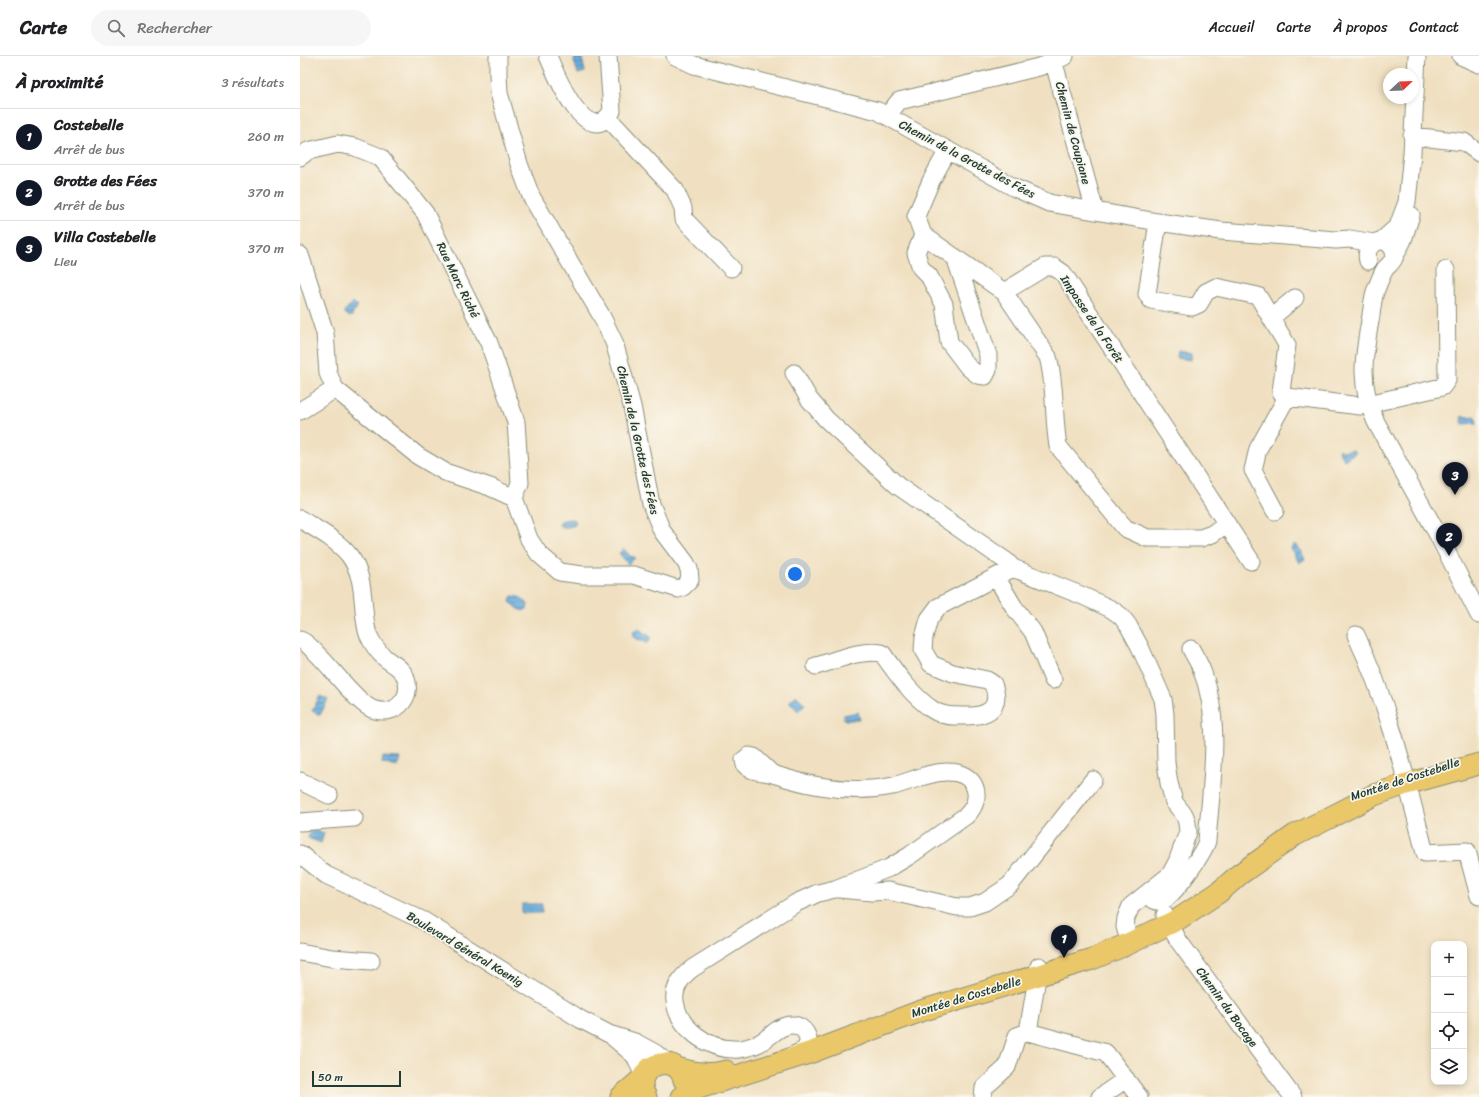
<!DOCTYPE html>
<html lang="fr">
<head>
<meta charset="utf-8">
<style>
  :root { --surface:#fff; --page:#f6f6f6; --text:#202124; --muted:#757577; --line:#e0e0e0; --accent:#111827 }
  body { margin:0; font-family:Sriracha,sans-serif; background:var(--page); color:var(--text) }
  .controls { position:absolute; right:12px; bottom:12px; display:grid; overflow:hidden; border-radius:8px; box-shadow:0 2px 6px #0003 }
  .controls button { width:36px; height:36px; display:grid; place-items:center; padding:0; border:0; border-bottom:1px solid var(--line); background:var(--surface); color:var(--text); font:20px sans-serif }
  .compass { position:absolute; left:1083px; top:12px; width:36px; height:36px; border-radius:50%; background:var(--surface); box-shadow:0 2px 6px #0003; rotate:67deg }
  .scale { position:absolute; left:12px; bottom:10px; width:89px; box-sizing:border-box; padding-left:4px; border:2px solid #1f3d34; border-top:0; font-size:11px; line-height:14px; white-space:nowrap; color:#1f3d34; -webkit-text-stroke:3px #fbf7ec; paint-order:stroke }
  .you { position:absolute; left:495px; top:518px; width:14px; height:14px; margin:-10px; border:3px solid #fff; border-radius:50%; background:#1a73e8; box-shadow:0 0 0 6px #1a73e833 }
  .badge { display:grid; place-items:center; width:26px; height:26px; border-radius:50%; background:var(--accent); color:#fff; font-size:13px; font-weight:700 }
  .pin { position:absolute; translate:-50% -33px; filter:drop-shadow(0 1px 2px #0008) }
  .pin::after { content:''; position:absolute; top:21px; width:14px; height:12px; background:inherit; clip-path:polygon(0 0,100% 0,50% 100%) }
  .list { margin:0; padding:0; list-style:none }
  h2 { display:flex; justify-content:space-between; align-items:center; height:52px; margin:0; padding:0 16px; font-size:17px }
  h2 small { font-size:13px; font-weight:400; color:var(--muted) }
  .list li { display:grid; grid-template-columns:26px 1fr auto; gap:12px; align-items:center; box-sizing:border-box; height:56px; padding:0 16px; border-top:1px solid var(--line) }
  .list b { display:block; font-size:15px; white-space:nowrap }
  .list p { margin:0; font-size:13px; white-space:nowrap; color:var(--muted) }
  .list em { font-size:13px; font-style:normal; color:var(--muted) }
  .icon { flex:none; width:22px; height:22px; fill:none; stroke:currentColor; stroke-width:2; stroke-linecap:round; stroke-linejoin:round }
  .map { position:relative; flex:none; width:1179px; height:1041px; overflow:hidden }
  header { display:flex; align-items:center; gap:24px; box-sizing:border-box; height:56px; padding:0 20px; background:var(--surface); border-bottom:1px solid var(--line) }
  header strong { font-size:19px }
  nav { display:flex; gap:22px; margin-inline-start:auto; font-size:14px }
  .search { width:280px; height:36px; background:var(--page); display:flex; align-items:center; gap:10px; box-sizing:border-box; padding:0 14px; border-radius:22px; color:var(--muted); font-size:15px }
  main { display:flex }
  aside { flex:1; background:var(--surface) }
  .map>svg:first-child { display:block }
</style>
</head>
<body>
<header>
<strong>Carte</strong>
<div class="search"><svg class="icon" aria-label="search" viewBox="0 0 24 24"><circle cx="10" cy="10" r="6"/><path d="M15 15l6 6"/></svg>Rechercher</div>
<nav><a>Accueil</a><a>Carte</a><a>À propos</a><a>Contact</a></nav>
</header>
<main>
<aside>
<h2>À proximité<small>3 résultats</small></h2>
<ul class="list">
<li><span class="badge">1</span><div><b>Costebelle</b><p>Arrêt de bus</p></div><em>260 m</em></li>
<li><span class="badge">2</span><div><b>Grotte des Fées</b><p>Arrêt de bus</p></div><em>370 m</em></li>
<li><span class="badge">3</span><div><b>Villa Costebelle</b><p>Lieu</p></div><em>370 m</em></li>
</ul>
</aside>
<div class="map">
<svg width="1179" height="1041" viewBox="0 0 1179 1041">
  <defs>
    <pattern id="water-rules" width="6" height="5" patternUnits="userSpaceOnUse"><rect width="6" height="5" fill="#68acdd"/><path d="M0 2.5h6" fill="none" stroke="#558db4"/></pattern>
  </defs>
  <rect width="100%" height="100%" fill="#fbf7ec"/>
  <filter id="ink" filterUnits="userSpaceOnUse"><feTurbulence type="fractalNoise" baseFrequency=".025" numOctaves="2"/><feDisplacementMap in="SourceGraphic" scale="8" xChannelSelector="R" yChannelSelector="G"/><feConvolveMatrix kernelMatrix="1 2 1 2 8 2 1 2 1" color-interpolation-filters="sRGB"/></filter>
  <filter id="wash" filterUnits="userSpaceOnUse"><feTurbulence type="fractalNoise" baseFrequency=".012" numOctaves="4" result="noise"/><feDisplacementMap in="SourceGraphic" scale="16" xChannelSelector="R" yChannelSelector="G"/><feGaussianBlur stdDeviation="0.9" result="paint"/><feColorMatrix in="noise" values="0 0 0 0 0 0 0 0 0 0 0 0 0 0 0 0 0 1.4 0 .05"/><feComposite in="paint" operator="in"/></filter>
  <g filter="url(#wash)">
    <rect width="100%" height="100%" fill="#f0e0c1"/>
    <path fill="url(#water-rules)" stroke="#447488" d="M275,2H282L285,16L278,18L274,5Z
      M53,246L58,251L56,252V255H54L52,260L49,261L44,256Z
      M878,295L892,297L891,304L877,302Z
      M1165,360L1168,361L1175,360L1177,367L1163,368L1161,361Z
      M1039,393L1040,395L1053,394L1055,397L1044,404L1038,394Z
      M270,463L275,464V469C270,471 263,473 258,469L260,465Z
      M993,489H997L1005,503L999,507L991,493Z
      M324,493L331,501L333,500L335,502L328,508L319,497Z
      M212,540C219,540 225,543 228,549L227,553L223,555C218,554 215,549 210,546V544Z
      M339,573L344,577L350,580V584L349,586L346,587L333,581C332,577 334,573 339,573Z
      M496,639L505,648L498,655L489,645Z
      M20,640L28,644L20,659L12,655Z
      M558,656L560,664H545L543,662L544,659Z
      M83,701L100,702L97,711L82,707Z
      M11,773L24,777L21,787L8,782Z
      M222,848H242V857H222Z"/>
  </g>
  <g filter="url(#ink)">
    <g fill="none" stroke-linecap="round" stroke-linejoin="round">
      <g stroke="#888e7a" stroke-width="19">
        <path id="minor" d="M248,0C256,19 287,96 312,55L308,0
          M375,0L394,9L578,55L715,132L749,147L858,166L921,175L1036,184L1050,183L1074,187
          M752,0L795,155
          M1161,0L1179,8
          M587,60L599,45L739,11L754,6L765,0
          M308,62L375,134L383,152L384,163L431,212
          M1112,80L1164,86L1179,97
          M648,94L631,125L616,160L623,179L704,236L748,301C756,329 753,361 758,390L825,472L847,482H901L912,478L926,468
          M0,101L8,95L38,88L55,91L80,101L125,157L189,287L216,366L220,427L214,442
          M858,166L847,238L851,244L892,251L899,248L906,236L916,231L958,240L987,289L981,336L987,341L1060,350L1142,331L1147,324L1146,214
          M623,179L616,197L621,212L629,220L644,248L649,286L668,311L678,319L685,320L688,314V299L655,201
          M1081,185L1098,170L1107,146L1112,97L1117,0
          M0,199L25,277L28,317L35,333
          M1095,200L1103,184L1111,159
          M1068,205C1063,187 1085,177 1093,193C1098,203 1090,207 1085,213C1081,220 1078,228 1075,236C1072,245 1072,256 1070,265C1063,304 1059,329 1076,366L1138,479L1179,559
          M704,236L745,211H754L763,217L951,505
          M971,262L995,242
          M494,317L509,343L526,363L598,430L706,505L713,512L783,540L811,553L821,560L828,569L840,591L863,643L865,658L866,707L869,727L874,746L885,760L887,767L888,776L877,806L870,819L831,850L826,862L825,871L830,887
          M0,355L35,333L118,400L145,416L190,431L214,442L229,483L239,498L260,516L282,519H334L378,533L383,531L390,524L389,513L386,507L362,475L351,448L332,350L314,286L301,259L231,140L219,108L199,37L198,18V0
          M975,455L953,414L958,393L987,341
          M0,463C16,473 36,483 49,499C64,519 62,540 65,563C66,568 66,573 68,578C72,587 78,596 85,602C92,608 99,610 104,618C115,639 98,660 75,654C58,650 28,606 12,593C8,589 5,585 0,584
          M696,521L714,551L733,576L753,624
          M1056,579C1089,648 1106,723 1125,797L1167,795L1179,840
          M516,610C537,604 561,593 582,597C596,617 612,640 633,654C642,660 651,660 662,660C684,661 703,655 693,628L687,624L653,617L631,608L623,594L624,581L629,563L638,551L713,512
          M470,716L454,701L449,700L444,704L445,709C452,717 466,715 476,719C513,731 554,738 593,730C610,726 631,715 648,716C675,716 685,740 667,759L609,800L589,812L535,833L518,837L496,847L393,912C383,919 373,931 375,945C378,972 408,993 434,993C441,994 449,991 455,989C469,984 477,969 492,969C504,969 513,983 505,993C501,996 496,998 491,1000
          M0,725L29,739
          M0,766L54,762
          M0,798L26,819L124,865L280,963L309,978L335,986L355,997L364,1004L366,1007
          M539,833L572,836L588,835L657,851H670L685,846L710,829L793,724
          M846,838C851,842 856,847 862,845C873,841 904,796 907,785C911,728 923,666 901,612C898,605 894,599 891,593
          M865,859L878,884L993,1041
          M0,896L32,902L71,905
          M728,976L739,910
          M314,982L334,999L337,1004L344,1021
          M683,1041L684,1032L707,1011L717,980L728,976L806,997L839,1041
          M800,1041L826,1023"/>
      </g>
      <g stroke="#888e7a" stroke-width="23">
        <path id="major" d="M377,1012C393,1017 409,1020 426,1015
          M321,1041L343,1022
          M346,1041C328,1010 377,993 384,1024
          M381,1041L399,1032L512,996L621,955L792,903L830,887L877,864L918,837L940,818L995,779L1029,762L1074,739L1103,729L1179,708"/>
      </g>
      <use href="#minor" stroke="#fff" stroke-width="17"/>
      <use href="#major" stroke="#eac769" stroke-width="21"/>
    </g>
  </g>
  <g text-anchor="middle" stroke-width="3.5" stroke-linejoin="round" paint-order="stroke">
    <g font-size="12" fill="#1f3d34" stroke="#fbf7ec">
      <text transform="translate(773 77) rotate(75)" y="4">Chemin de Coupiane</text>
      <text transform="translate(667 103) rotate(28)" y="4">Chemin de la Grotte des Fées</text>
      <text transform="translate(158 224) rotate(64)" y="4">Rue Marc Riché</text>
      <text transform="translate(792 263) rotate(56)" y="4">Impasse de la Forêt</text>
      <text transform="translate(338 384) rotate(77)" y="4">Chemin de la Grotte des Fées</text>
      <text transform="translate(1105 723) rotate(-18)" y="4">Montée de Costebelle</text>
      <text transform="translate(165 893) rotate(31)" y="4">Boulevard Général Koenig</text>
      <text transform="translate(666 941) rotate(-17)" y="4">Montée de Costebelle</text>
      <text transform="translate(927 951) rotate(54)" y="4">Chemin du Bocage</text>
    </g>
  </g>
</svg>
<div class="controls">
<button>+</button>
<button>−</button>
<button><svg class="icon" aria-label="locate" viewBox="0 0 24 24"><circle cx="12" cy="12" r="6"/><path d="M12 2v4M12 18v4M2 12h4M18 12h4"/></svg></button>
<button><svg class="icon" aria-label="layers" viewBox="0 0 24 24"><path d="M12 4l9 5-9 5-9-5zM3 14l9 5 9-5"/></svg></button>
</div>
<svg class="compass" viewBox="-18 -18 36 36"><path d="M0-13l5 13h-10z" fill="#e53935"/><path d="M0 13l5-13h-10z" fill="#757577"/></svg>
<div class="scale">50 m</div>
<div class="you"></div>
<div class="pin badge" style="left:764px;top:902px">1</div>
<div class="pin badge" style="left:1149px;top:500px">2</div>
<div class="pin badge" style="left:1155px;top:439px">3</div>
</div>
</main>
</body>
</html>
